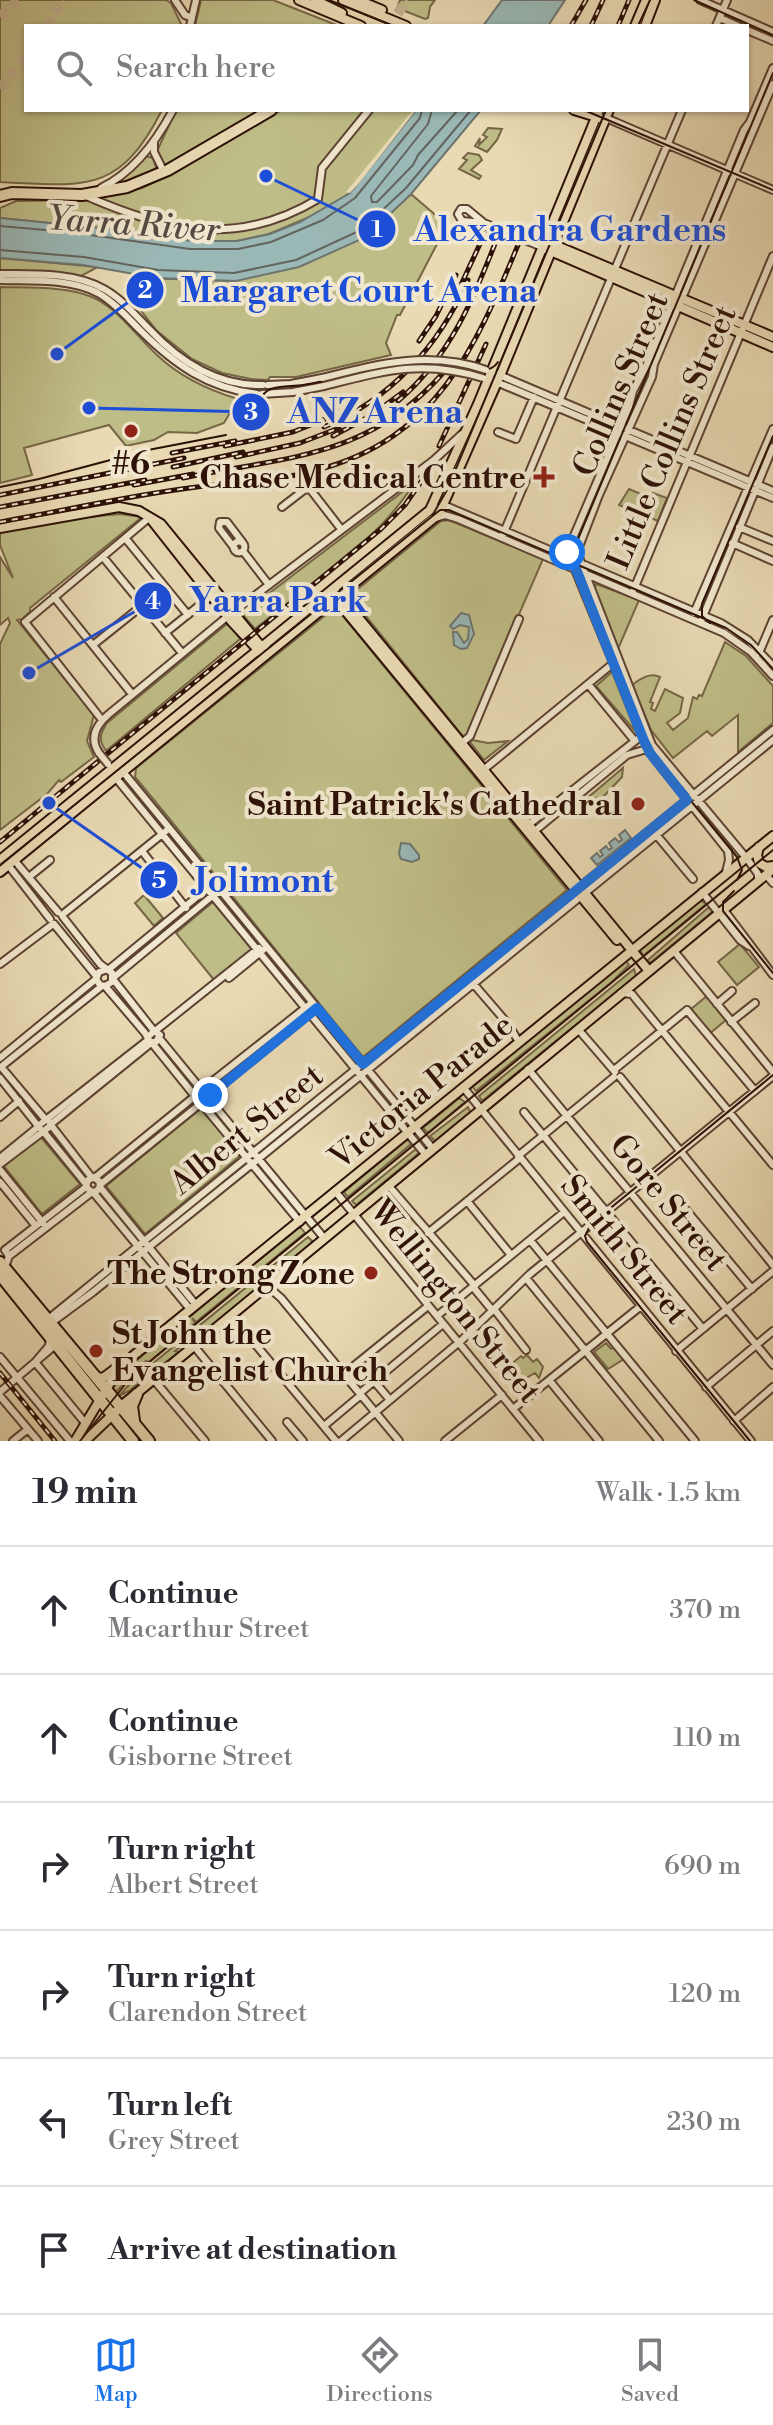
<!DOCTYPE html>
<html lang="en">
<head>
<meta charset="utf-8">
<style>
  :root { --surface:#fff; --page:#f7f7f7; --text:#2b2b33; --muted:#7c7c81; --line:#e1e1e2; --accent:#1a73e8 }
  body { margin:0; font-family:"Libre Bodoni",serif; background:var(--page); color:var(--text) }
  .stop { position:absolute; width:24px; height:24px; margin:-18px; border:6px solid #1a73e8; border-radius:50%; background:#fff }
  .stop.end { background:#1a73e8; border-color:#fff; box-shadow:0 2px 8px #0008 }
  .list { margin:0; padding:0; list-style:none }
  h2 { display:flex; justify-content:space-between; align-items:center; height:104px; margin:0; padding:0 32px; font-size:34px }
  h2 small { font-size:26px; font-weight:400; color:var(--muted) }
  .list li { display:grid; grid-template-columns:52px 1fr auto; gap:24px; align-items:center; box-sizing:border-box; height:128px; padding:0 32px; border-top:2px solid var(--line) }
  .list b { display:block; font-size:30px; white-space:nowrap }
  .list p { margin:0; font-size:26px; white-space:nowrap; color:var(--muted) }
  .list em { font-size:26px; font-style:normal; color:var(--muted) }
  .icon { flex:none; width:44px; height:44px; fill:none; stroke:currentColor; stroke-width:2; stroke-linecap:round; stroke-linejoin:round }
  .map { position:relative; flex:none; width:773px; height:1441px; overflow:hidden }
  .search { position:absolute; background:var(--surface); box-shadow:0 2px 6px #0004; left:24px; right:24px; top:24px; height:88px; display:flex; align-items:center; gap:20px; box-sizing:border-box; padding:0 28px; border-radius:0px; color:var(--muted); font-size:30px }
  .sheet { height:872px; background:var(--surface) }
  nav { display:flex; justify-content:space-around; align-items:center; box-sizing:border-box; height:112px; border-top:2px solid var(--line); background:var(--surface); font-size:22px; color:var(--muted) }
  nav a { display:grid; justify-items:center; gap:4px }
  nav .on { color:var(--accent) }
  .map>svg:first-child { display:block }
</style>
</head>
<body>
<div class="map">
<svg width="773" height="1441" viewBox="0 0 773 1441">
  <rect width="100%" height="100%" fill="#e9dab4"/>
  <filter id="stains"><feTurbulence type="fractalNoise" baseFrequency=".0025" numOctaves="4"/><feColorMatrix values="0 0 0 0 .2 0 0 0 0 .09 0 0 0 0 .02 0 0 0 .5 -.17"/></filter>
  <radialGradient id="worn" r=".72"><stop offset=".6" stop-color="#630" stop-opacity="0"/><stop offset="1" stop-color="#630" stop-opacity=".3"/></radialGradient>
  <path fill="#bfbd87" stroke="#766646" stroke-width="2" d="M0,0H166L171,3L182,26H26V110H162C119,195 84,186 0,182Z
    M201,0H273L339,26H195Z
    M400,0H435L430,7L428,18L425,19L397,8Z
    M176,110H261L166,165L163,164L157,151Z
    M282,110H416L350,193L319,213L269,234L237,241H191L130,231L0,218V208L16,201L85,200L142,188L169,175Z
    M488,128L502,129L497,140L487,152L475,146L480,138L479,145L487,137L483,135Z
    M468,153L479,155L482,160L471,170L481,176L479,179L459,169L467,160L463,158Z
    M145,156L153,158L157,171L117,184Z
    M411,194L447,225L400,315H397L386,343L391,355L296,377H270L268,380L251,379L222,373L192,359L157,331L131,298L140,278L236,281L365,237Z
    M0,258L98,267L79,277L0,271Z
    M0,287C28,288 66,286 92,297C118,308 136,336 157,355C180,377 208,390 238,399L224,423L197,433L168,432L154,440L126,446L109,425L24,448L32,475L0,483Z
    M414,483C380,540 307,587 255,629L242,614Z
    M629,489L650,498L653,493L667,498L658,521L619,505Z
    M120,514L142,517L30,608V612L22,619L17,620L94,715L87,741L94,757L61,782L59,780L47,794L0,830V644L10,623L8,618L0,625V557L13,578L0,545V532L78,518Z
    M449,520L543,559L465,739L352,599L353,593L441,521Z
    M596,584L639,600L618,649L594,590Z
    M332,610H338L567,890L363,1057C287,965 212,870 135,777L136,768Z
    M228,623L240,639L106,751C98,740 100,734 107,723Z
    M725,642L746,656L773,686V723L738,752V715L712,736L707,731L673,758L651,730L632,685C640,679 650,672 660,677L650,702L653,703L651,709L655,711L665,689L683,698L680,713L667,723L673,730L688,718L693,697L697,699L699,695L702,696Z
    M612,672L635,730V731L596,686Z
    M472,740L488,743L508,741L484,760L470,742Z
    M623,768L622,777L603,797L585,800Z
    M144,895L163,918L154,926L135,903Z
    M700,900L706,904L643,956L640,950Z
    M213,902L252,949L214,980L176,933Z
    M709,907L712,912L650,963L648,960Z
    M740,944L759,967L737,985L718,962Z
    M626,961L629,965L612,982L476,1091L472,1086Z
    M634,969L636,976L482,1101L479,1096Z
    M707,996L726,1020L709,1034L690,1010Z
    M459,1098L465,1102L428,1133L423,1128Z
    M468,1107L470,1112L435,1141L430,1136Z
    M201,1108L240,1156L145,1234L106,1186Z
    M40,1136L80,1184L42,1214L4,1166Z
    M407,1139L411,1144L348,1197L344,1192Z
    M416,1149L419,1153L356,1205L352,1201Z
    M298,1228H301L305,1233L196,1322L192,1318L195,1323L149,1362L146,1361L116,1392L113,1388L127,1368Z
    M308,1237L312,1241L310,1245L205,1331L200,1327L201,1333L175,1351L179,1352L129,1391L119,1396L135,1378V1384L146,1369Z
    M606,1343L611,1349L614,1347L624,1359L608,1369L594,1352Z
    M527,1355L533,1362L537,1359L543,1367L539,1378L535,1373L517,1383L509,1366L521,1356L523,1358Z"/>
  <path fill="#9ab8b6" stroke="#6e7570" stroke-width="2" d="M502,0H565L548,26H483Z
    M416,110H481L411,194L366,237L299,267L236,281L157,278L83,265L0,258V218L130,231L191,241H237L270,234L300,222L350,193Z
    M461,613L469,615L474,634L467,648L461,649L454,645L453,632H457L464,643L468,639L469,627L460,625L453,629L450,626Z
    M625,830L631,838L597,865L591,858L597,853L600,857L603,855L600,851L606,846L609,850L612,848L609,843L615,838L619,842L622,840L619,835Z
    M401,843L410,844L419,855V859L412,862L401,859L399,854Z"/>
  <path fill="#e9dab4" d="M413,110H416L360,182L350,193L346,192Z"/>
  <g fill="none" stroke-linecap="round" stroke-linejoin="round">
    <path stroke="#64645e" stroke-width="2" d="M432,110L428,124L371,196L372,202H377L413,165L418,155L458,110
      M0,226L69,232L190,249H238L271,242L323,220L355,198L420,118L422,110
      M0,250L84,257L158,270L234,273L296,260L361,230L406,188L471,110"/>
    <path stroke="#c3b291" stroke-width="10" stroke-dasharray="10 5" stroke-linecap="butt" d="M0,17L18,0
      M47,26L63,0
      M389,26L407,0
      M0,89L26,55"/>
    <g stroke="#5c4232" stroke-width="10">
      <path id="minor" d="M175,0L185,15L190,17
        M700,0L773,32
        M720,18L738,26
        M190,26L196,0
        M716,26L727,0
        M747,30L773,41
        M606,118L773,190
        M154,143V152L164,172
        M101,188C134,172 156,142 173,110
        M86,196C167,231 237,248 318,199L322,168L369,110
        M484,223L467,209H461L458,214L462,221L484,223L542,247
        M0,274C33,274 74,272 104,289C122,299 135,315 150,330C180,362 218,386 263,385
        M0,280C31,281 69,278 98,293C114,302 127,317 140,330C175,365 208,388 257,394
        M497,374L773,491
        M494,381L773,498
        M268,385L291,384L322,378
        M262,394L293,392L324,386
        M498,432L516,439L534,397
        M282,507L304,490L310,489L341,529
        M430,510L446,506L721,623L748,640L773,666
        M436,518L445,515L458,519L724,633L751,652L773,676
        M739,527L773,541
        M502,537L682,110
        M126,539L188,615
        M233.5 547a5.5 5.5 0 1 1 11 0a5.5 5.5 0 1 1-11 0Z
        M732,543L773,561
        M235,549L219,528L220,522H227L243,543
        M243,551L269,585
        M562,554L567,552L629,407L633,391L647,364L744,130L750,122L773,68
        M103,557L182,653
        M574,567L650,753L728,851L729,860L726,872
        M634,589L773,256
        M54,597L132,694
        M694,613L773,429
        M702,619L773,447
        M165,633L211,596
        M93,645L143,605
        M759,653L773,620
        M588,684L634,740
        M102,720L25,622L150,517
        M463,742L470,736L519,619
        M99,753C89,738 96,725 109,714L228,616L434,460L462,434
        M482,771L616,661
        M124,773L433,1149
        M116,778L426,1155
        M527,826L644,734
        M654,832L693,879
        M531,834L627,755L650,748
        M142,851L186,908
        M15,861L58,912
        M8,865L50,919
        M766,875L773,883
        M29,877L50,860
        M758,880V874L748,860L652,745L577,552L599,495L652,377L654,364L773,84
        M702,892L740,940L749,946
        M724,910L773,975
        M62,915L166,831
        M63,917L100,964L112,973V982L105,986L100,985L96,979L99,972L105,970
        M54,924L97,977
        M674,951L773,1072
        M0,964L53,924
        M108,970L210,886
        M113,978L217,892
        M229,978L263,950
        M113,979L154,1031
        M471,981L508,1024L519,1042
        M105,986L145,1033L150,1042H156L160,1035L154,1031L148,1037
        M621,993L632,994L635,998L773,1165
        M717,1004L732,991
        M731,1022L755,1003
        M578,1029L615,1072
        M155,1031L259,948
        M159,1038L200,1088
        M152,1043L194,1095
        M0,1058L96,979
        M2,1066L102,986
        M2,1068L45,1119
        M528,1069L773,1365
        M614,1070L687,1010L755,1091
        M620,1077L773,1265
        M0,1078L38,1126
        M463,1087L751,1441
        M204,1088L309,1005
        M210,1095L314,1010
        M209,1099L324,1238
        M202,1104L300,1222
        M524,1112L703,1329
        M0,1117L19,1101
        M47,1119L148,1040
        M51,1124L151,1043
        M51,1125L92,1178
        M43,1131L86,1184
        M518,1156L614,1077
        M0,1158L38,1127
        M0,1164L49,1127L51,1124L47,1119L38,1126L42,1131
        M0,1170L43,1223
        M94,1178L99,1181L100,1186L97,1191L92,1192L86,1187L88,1180L97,1176L194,1097
        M0,1182L36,1226
        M101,1184L200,1104
        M388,1185L475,1286
        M100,1187L196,1305
        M335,1191L539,1441
        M93,1192L190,1309
        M467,1201L511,1255
        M681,1204L752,1289
        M428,1233L520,1158
        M530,1240L695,1441
        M9,1256L5,1250L86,1187
        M5,1267L9,1256L92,1192
        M526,1278L659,1441
        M267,1286L281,1298L399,1441
        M473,1287L492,1310
        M494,1309L526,1350
        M231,1315L336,1441
        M437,1316L564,1212
        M47,1323L52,1316L773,730
        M51,1323L93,1292L252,1164L773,740
        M194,1346L272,1441
        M676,1351L773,1271
        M0,1357L70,1441
        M37,1360L49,1346L50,1337
        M35,1362L86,1424
        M344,1374L428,1306
        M154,1380L205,1441
        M549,1380L599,1441
        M374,1381L390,1400
        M706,1387L773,1331
        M0,1392L53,1347
        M360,1393L443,1324
        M0,1396L38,1441
        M513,1409L641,1306
        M734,1421L773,1387
        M287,1422L303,1441
        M324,1426L361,1395
        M13,1441L28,1429
        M341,1441L463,1339L530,1274L773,1076
        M445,1441L502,1395"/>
    </g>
    <g stroke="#2d1006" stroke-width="12">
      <path id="major" d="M299,0L361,26
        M315,0L342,13
        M343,0L406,26
        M358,0L382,10
        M635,26L646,0
        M645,26L655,0
        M574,110L600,118
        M547,245L557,246L773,337
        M546,249L773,347
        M150,518L232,622L260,652
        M0,528L119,507L139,511L161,524L259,644L265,646
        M339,594L649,971
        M334,602L339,603L617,940
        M759,847L757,855L759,863L766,867L773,866
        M0,860L430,510L478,404L599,110
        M0,872L439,514L502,371L609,110
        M96,1377L103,1378L119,1366
        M75,1441L113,1378L133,1356L773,836
        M85,1441L126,1402L773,869"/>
    </g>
    <g stroke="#2d1006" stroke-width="14">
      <path id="highway" d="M0,196L12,193L82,195L127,187L168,170L271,110
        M0,1262L149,1441
        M0,1275L133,1441
        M134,1421L132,1406L137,1394"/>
    </g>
    <use href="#minor" stroke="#f1e7ce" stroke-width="6"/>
    <use href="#major" stroke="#e9dab4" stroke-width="8"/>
    <use href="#highway" stroke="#e9dab4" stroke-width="10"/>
    <path stroke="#2d1006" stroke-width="2" d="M329,0L394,26
      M694,0L773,35
      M638,26L650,0
      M584,110L773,190
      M248,416C253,409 259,397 267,391C275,385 292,387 303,385C347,378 389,359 436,362C455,363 487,380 498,362
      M0,487L39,479L148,450L226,435
      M432,516L447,490L606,110
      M710,623L702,616V604L773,436
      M0,865L440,510H449L726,628L751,645L773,669
      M737,880L742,870L737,857L654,756L648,744L573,551L773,73
      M734,891L723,902V911L773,973
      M80,1441L131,1377L773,850
      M750,1441L587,1242L585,1236L591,1224L773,1075"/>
    <g stroke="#2d1006" stroke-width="5">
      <path id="rail" d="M571,26L586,0
        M591,26L603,0
        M618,26L629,0
        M459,289L486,231
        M419,341L436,316L456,275
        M398,401C450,357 474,298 498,236
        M324,427C391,399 439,346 468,280
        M333,436L372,415L403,392
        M225,446L293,432L333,416
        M439,446L486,344
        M172,453L235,441
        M236,457L300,443L339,428
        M173,467L243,452
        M183,478C287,456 367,459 443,373
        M134,485L193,474
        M0,495L184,458
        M0,507L145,480
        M0,522C66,510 131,495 197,487C237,482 278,481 317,470C436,439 475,349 518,245
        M0,842L381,529L405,505L425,476
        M0,1373L55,1441"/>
    </g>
    <use href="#rail" stroke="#f1e7ce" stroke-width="2" stroke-dasharray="6" stroke-linecap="butt"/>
    <g stroke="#5c4232" stroke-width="10" stroke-linecap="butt">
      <path id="minor-bridge" d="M322,378C378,364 429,350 486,370
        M324,386C384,371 421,359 483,378
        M99,753L108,764"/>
    </g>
    <use href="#minor-bridge" stroke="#f1e7ce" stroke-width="6"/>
  </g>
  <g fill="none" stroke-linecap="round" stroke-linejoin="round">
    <path stroke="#1a73e8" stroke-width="10" d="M210,1095L317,1008L363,1064L687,800L650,753L644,741L578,574L570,558L562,554L567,552"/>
  </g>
  <g fill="#8f2418" stroke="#f1e7ce" stroke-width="3">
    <circle cx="131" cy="431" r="8"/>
    <path d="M540 465h8v8h8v8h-8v8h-8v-8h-8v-8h8z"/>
    <circle cx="638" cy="804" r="8"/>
    <circle cx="371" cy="1273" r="8"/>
    <circle cx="96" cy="1351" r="8"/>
  </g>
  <g text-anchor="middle" stroke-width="8" stroke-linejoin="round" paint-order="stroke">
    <g font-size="32" fill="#2d1006" stroke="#f1e7ce">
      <text transform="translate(620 384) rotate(-67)" y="11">Collins Street</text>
      <text transform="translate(671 437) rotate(-67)" y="11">Little Collins Street</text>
      <text transform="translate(421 1091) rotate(-39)" y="11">Victoria Parade</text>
      <text transform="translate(246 1129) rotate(-39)" y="11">Albert Street</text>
      <text transform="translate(669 1202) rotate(51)" y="11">Gore Street</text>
      <text transform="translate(625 1249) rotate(51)" y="11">Smith Street</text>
      <text transform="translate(456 1301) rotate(51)" y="11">Wellington Street</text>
    </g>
    <g font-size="32" font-weight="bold" fill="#2d1006" stroke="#f1e7ce" text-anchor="end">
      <text x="131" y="474" text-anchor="middle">#6</text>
      <text x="526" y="488">Chase Medical Centre</text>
      <text x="622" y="815">Saint Patrick's Cathedral</text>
      <text x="355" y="1284">The Strong Zone</text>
      <text x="112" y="1344" text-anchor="start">St John the<tspan x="112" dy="37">Evangelist Church</tspan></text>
    </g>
    <g font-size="34" font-style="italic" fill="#534b44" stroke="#f1e7ce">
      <text transform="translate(134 223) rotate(4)" y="12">Yarra River</text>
    </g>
  </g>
  <path fill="none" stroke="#1d4ed8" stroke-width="3" d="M266 176L377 229M57 354L145 290M89 408L251 412M29 673L153 601M49 803L159 880"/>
  <g fill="#1d4ed8" stroke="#f1e7ce" stroke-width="3">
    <circle cx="266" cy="176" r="8"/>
    <circle cx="57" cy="354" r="8"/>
    <circle cx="89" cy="408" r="8"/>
    <circle cx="29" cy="673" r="8"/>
    <circle cx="49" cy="803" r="8"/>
    <circle cx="377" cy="229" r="20"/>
    <circle cx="145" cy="290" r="20"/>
    <circle cx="251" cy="412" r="20"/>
    <circle cx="153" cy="601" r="20"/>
    <circle cx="159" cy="880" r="20"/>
  </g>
  <g font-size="24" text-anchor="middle" font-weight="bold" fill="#fff">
    <text x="377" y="237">1</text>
    <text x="145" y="298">2</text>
    <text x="251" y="420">3</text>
    <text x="153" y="609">4</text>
    <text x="159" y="888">5</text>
  </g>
  <g font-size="34" text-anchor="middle" font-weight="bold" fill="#1d4ed8" stroke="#f1e7ce" stroke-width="8" stroke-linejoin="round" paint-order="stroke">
    <text x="570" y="241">Alexandra Gardens</text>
    <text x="359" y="302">Margaret Court Arena</text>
    <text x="375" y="423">ANZ Arena</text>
    <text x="278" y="612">Yarra Park</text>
    <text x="264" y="892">Jolimont</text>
  </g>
  <rect width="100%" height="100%" filter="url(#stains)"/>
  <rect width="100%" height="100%" fill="url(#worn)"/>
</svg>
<div class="stop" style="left:567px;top:552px"></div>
<div class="stop end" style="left:210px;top:1095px"></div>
<div class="search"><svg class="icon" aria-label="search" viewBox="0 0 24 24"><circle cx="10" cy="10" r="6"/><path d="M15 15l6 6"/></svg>Search here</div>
</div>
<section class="sheet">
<h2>19 min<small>Walk · 1.5 km</small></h2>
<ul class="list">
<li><svg class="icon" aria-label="ahead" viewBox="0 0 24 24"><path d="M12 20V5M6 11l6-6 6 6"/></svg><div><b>Continue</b><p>Macarthur Street</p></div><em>370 m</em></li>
<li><svg class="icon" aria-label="ahead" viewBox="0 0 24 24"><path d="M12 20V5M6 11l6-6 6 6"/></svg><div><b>Continue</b><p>Gisborne Street</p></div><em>110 m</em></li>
<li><svg class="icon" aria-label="right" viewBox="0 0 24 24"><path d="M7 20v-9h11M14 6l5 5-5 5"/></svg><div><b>Turn right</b><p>Albert Street</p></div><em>690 m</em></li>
<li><svg class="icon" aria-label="right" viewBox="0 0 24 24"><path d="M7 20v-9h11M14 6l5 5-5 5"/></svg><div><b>Turn right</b><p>Clarendon Street</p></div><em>120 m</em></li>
<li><svg class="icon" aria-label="left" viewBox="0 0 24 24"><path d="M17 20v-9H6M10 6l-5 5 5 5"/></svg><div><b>Turn left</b><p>Grey Street</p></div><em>230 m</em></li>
<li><svg class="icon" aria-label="arrive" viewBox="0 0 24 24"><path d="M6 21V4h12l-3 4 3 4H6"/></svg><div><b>Arrive at destination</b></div></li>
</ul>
</section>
<nav>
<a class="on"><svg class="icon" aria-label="map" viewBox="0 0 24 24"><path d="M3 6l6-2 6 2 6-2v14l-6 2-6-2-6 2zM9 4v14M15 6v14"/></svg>Map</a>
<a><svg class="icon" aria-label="directions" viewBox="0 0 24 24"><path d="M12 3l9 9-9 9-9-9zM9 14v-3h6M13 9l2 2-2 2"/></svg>Directions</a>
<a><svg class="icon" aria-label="saved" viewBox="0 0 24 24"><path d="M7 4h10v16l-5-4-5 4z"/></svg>Saved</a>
</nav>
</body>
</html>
